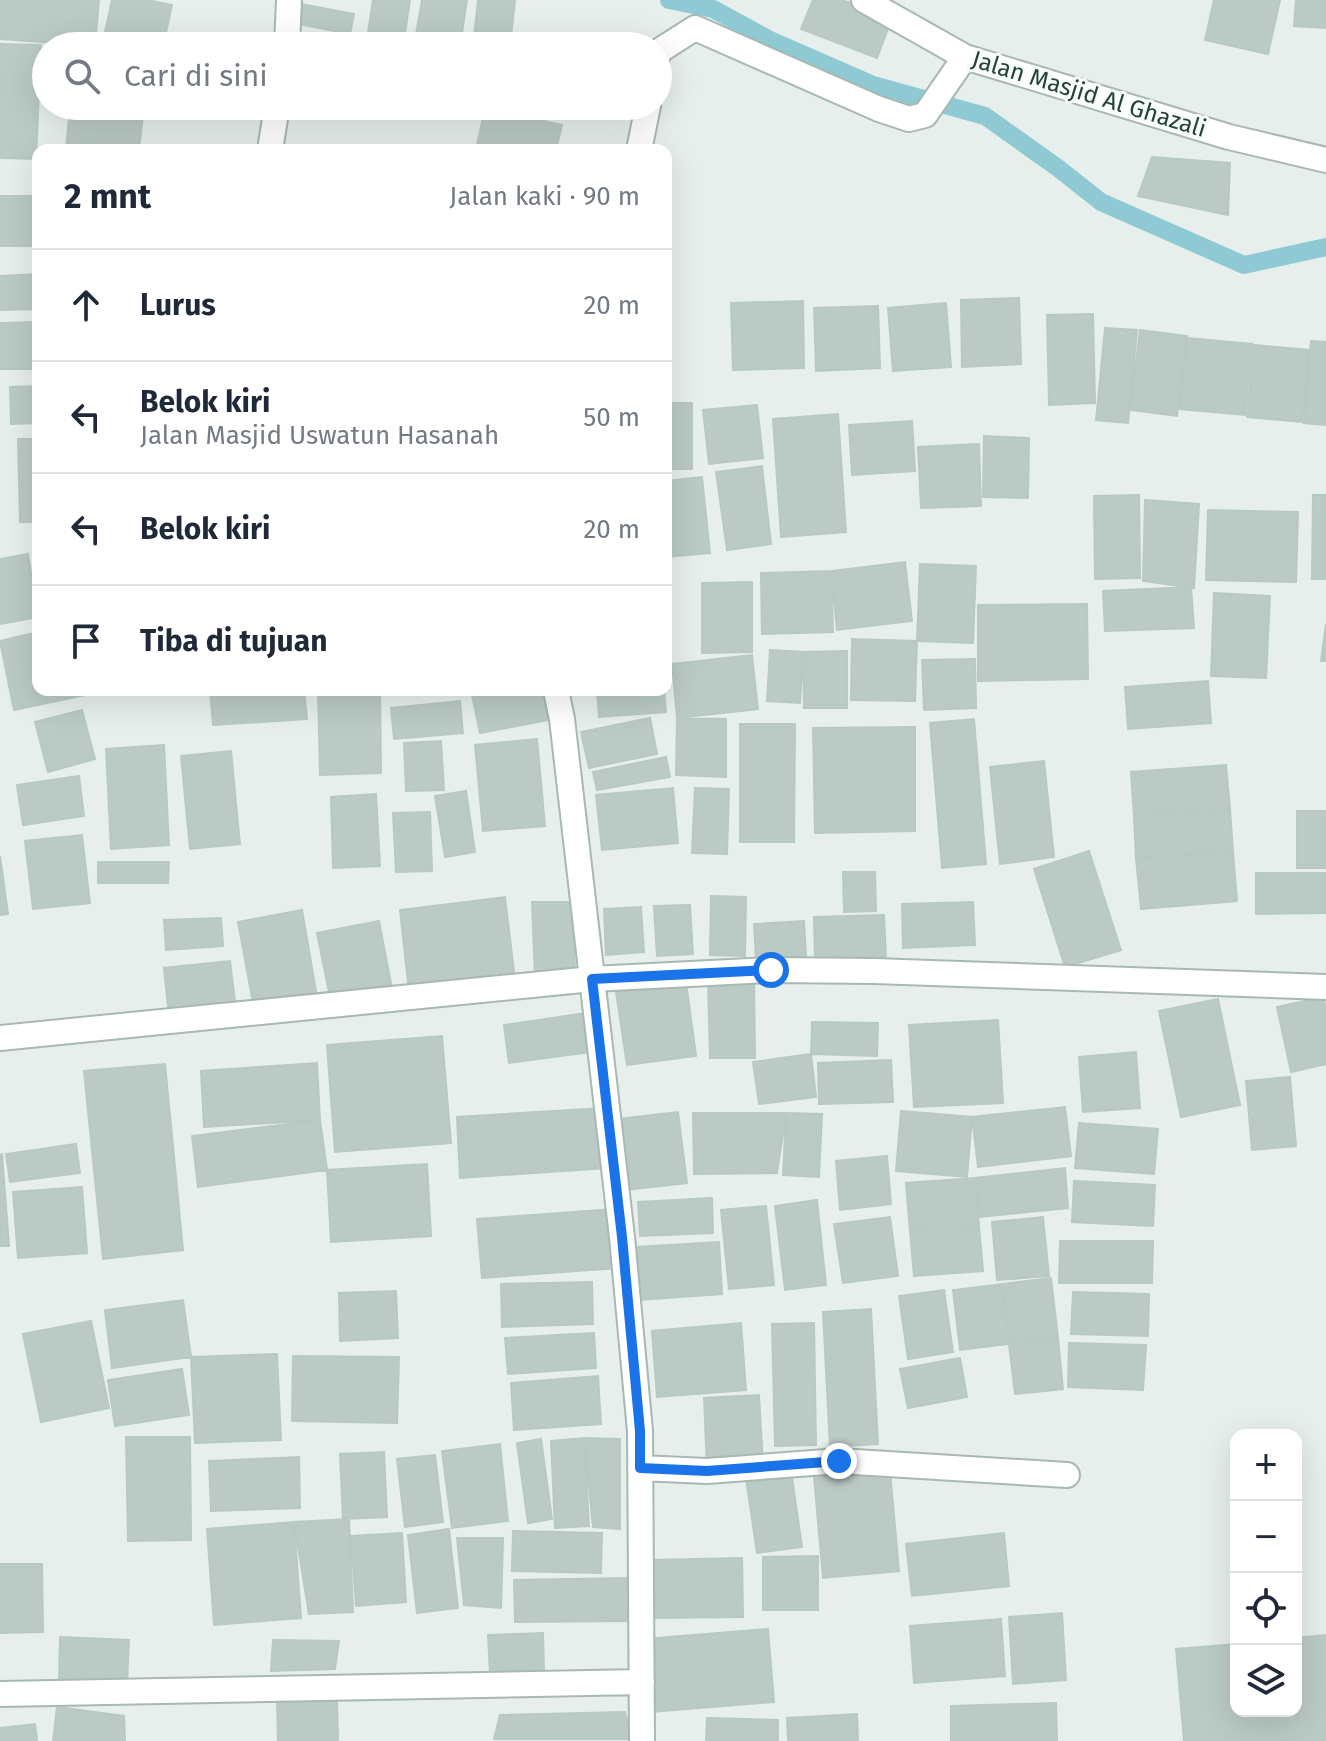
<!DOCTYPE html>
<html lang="id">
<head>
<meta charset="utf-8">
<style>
  :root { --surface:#fff; --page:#f2f2f3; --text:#1f2937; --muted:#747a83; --line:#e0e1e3 }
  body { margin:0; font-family:"Fira Sans",sans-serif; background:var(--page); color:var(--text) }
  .controls { position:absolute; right:24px; bottom:24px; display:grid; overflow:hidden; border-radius:16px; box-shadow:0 8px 32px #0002 }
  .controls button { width:72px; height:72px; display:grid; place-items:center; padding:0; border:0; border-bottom:2px solid var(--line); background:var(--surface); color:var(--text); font:40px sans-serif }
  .stop { position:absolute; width:24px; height:24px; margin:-18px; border:6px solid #1a73e8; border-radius:50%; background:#fff }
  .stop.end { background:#1a73e8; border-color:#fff; box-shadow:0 2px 8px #0008 }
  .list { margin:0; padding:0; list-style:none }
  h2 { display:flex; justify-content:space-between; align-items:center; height:104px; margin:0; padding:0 32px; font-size:34px }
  h2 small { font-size:26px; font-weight:400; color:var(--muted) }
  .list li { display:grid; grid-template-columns:52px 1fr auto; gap:24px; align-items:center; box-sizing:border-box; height:112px; padding:0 32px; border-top:2px solid var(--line) }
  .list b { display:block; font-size:30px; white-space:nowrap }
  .list p { margin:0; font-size:26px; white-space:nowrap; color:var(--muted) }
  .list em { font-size:26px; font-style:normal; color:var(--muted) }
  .icon { flex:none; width:44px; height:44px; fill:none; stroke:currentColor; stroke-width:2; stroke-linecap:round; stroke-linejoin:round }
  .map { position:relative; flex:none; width:1326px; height:1741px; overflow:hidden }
  .search { position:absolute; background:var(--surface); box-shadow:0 8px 32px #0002; left:32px; top:32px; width:640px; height:88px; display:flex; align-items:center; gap:20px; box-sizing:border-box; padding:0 28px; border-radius:44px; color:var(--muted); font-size:30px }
  .panel { position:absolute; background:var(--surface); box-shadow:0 8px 32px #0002; left:32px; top:144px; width:640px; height:552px; border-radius:16px }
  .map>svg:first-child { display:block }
</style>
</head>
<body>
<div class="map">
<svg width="1326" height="1741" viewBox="0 0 1326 1741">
  <rect width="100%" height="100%" fill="#e6efeb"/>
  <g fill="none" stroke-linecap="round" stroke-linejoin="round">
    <path stroke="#8ec9d4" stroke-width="18" d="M669,0L713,9L770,40L873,85L985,116L1058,168L1101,202L1244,265L1326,247"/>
  </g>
  <path fill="#bbcac4" stroke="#b8c9c2" stroke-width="2" d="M0,0H99L95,46L0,39Z
    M112,0H147L172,5L163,46H102Z
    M373,0H410L403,46H366Z
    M422,0H467L460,46H414Z
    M478,0H515L510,46H473Z
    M813,0H842L892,18L877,58L801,29Z
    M1214,0H1280L1268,54L1205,40Z
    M1296,0H1326V28L1294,26Z
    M296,3L354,14L350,34L293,23Z
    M0,44L41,45L36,159L0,158Z
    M70,106H144L139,150H66Z
    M485,108L562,125L556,150H476Z
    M1152,157L1230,163L1228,215L1138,196Z
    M0,196H38V246H0Z
    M38,274V309L0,310V276Z
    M1019,298L1021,364L962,367L961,300Z
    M803,301L804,368L733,370L731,303Z
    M946,303L951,367L893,371L888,308Z
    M878,306L880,368L816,371L814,308Z
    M1093,314L1095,403L1049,405L1047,315Z
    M38,322V369H0V323Z
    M1105,328L1137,330L1128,423L1096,420Z
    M1140,330L1187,336L1177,416L1130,410Z
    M1187,338L1252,344L1245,415L1180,409Z
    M1311,341L1326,342V425L1304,423Z
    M1254,345L1309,350L1302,422L1247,417Z
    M38,386V423L11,424L10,387Z
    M666,403H692V469H666Z
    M757,405L763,458L709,464L703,410Z
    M838,414L846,532L781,537L773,419Z
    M912,421L915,471L852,475L849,425Z
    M984,436L1029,438L1028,498L983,497Z
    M18,439H38V522H20Z
    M979,444L981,506L921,508L918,447Z
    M762,466L771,544L727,550L716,472Z
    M702,477L710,553L666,557V481Z
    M1139,495L1140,578L1095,579L1094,496Z
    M1313,495H1326V579H1312Z
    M1145,500L1199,504L1194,588L1143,581Z
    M1208,510L1298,512L1296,582L1206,580Z
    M28,554L38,617L0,624V559Z
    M905,562L912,621L837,630L831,571Z
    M920,564L976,566L973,643L917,641Z
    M831,571L833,632L762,634L761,573Z
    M752,582V652L702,653V583Z
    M1191,587L1194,628L1105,631L1103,591Z
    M1214,593L1270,596L1266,678L1211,676Z
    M1087,604L1088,679L978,681V605Z
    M666,623H668L671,666H666Z
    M1326,624V661H1321Z
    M38,632V690H84L85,695L14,710L0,641Z
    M852,639L917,641L915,701L851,700Z
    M770,650L803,652L800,703L767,701Z
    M847,651V708H804L803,652Z
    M752,655L758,709L677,718L672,664Z
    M975,659L976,708L924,710L922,660Z
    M1208,681L1211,723L1128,729L1125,687Z
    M210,690H304L307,719L213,725Z
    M318,690H380L381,773L320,775Z
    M393,690H442V691L393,694Z
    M471,690H542L548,720L480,733Z
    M597,690H664L666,712L599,717Z
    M460,701L463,733L394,739L391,708Z
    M82,710L95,759L48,772L35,722Z
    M650,718L657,754L589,768L581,732Z
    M677,718L726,719V777L676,775Z
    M974,719L986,864L942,868L930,723Z
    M740,724H795L794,842H740Z
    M915,727V831L815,833L813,728Z
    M537,739L545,826L483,831L475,745Z
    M441,741L444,790L406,791L404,743Z
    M164,745L169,845L111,849L106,749Z
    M231,751L240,844L190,849L181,756Z
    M666,757L670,777L597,790L593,772Z
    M1044,761L1054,857L1000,864L990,767Z
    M1226,765L1230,809L1134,816L1131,772Z
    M79,776L84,816L23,825L17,785Z
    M673,788L678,843L602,850L596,795Z
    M695,788L729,789L727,854L692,853Z
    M466,791L475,852L445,857L435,796Z
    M376,794L380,866L333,868L331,797Z
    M1230,809L1233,852L1136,858L1134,816Z
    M1297,811H1326V868H1297Z
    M430,812L432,871L396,872L393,813Z
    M82,835L90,903L33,909L25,841Z
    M1089,851L1121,950L1065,967L1034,869Z
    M1233,852L1237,901L1141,909L1136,858Z
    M0,856L8,914L0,915Z
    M98,862H169L168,883H98Z
    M843,872H875L876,911L844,912Z
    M1256,873H1326V913L1256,914Z
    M711,896L746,897L745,956L710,955Z
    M505,897L515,980L409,992L400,910Z
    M532,902H573L575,973L535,978Z
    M973,902L975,945L903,948L902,904Z
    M690,905L693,954L657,956L654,906Z
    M641,907L644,952L606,955L604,909Z
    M302,910L317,997L254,1008L238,922Z
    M884,915L886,959L815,961L814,917Z
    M221,918L223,946L166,950L164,920Z
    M379,921L392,989L331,1002L317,933Z
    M804,921L806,956L756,959L754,924Z
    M230,961L236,1009L169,1017L164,968Z
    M708,979H754L755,1058H710Z
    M686,982L696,1056L627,1065L616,992Z
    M1323,997L1326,1009V1064L1291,1072L1277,1007Z
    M1218,999L1240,1105L1181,1117L1159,1011Z
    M587,1013L592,1052L509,1063L504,1025Z
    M998,1020L1003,1103L914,1107L909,1025Z
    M812,1022L878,1023L877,1056L811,1054Z
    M442,1036L451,1143L335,1152L327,1045Z
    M1136,1052L1140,1108L1083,1112L1079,1057Z
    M811,1054L816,1097L759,1104L753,1062Z
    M891,1060L893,1102L819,1104L818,1063Z
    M317,1063L320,1120L204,1127L201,1071Z
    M165,1064L183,1250L103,1259L84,1071Z
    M1290,1077L1296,1146L1252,1150L1246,1081Z
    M1065,1107L1071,1156L978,1167L972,1117Z
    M603,1108L607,1168L460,1178L457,1117Z
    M901,1111L972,1117L967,1177L896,1171Z
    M678,1112L687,1183L626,1190L618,1119Z
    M693,1113H786L777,1173L694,1174Z
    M786,1113L822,1114L819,1177L783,1175Z
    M320,1120L327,1170L198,1187L192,1136Z
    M1079,1123L1158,1129L1154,1174L1075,1168Z
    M76,1144L80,1173L10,1182L6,1154Z
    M2,1154L9,1246H0V1155Z
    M887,1156L891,1204L840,1210L836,1161Z
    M427,1164L431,1236L331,1242L327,1170Z
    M1065,1168L1068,1208L980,1217L975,1178Z
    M975,1178L979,1226L910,1231L906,1183Z
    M1074,1181L1155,1185L1153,1226L1072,1222Z
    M82,1187L87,1253L18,1258L13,1192Z
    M712,1198L713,1233L640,1236L638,1202Z
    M817,1200L826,1285L785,1290L775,1206Z
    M766,1206L774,1285L729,1289L721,1210Z
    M614,1209L618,1268L482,1278L477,1219Z
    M890,1217L898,1276L843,1283L834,1224Z
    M1043,1217L1049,1276L997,1280L992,1222Z
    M979,1226L983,1271L914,1276L910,1231Z
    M1060,1241H1153L1152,1283H1059Z
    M719,1242L722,1294L639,1300L636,1247Z
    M1051,1278L1058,1338L1009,1344L1002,1284Z
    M592,1282L593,1324L502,1327L501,1284Z
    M1002,1284L1009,1344L960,1350L953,1290Z
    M944,1290L953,1352L908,1359L899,1296Z
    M396,1291L398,1338L340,1341L339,1293Z
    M1073,1292L1149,1294L1148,1336L1071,1334Z
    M183,1300L191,1357L112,1368L105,1310Z
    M871,1309L878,1444L830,1447L823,1312Z
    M91,1321L109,1408L41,1422L23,1334Z
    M741,1323L746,1390L657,1397L652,1331Z
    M814,1323L816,1445L775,1446L772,1324Z
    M594,1333L596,1368L508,1374L505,1338Z
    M1058,1338L1063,1389L1015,1394L1009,1344Z
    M1069,1343L1146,1345L1143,1390L1068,1387Z
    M277,1354L281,1440L195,1443L191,1357Z
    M293,1356L399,1357L397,1423L292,1421Z
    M960,1358L967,1397L908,1408L900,1369Z
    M182,1369L189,1415L115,1426L108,1380Z
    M598,1376L601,1424L514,1430L511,1383Z
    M759,1395L763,1466L707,1468L704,1398Z
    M126,1437H190L191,1540L128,1541Z
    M584,1438L620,1439V1529L593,1527Z
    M584,1438L589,1526L555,1528L551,1441Z
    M541,1439L552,1519L528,1523L517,1443Z
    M500,1444L508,1521L452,1528L442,1451Z
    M384,1452L387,1517L343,1519L340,1454Z
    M435,1455L443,1522L405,1527L397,1459Z
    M299,1457L300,1508L211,1511L209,1461Z
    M791,1471L802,1547L757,1553L746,1478Z
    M890,1471L899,1571L823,1578L814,1477Z
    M349,1519L353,1612L309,1614L294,1522Z
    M294,1522L301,1618L214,1625L207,1529Z
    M449,1529L458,1608L417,1613L408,1535Z
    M513,1531L602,1533L601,1573L512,1571Z
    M402,1533L406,1602L356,1606L351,1536Z
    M1004,1533L1009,1586L912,1596L906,1544Z
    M457,1538H503L501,1608L464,1605Z
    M818,1556V1610H763V1557Z
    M742,1558L743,1617L651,1618V1560Z
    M0,1564H42L43,1632L0,1633Z
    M628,1578V1621L515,1622L514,1580Z
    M1062,1613L1066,1680L1013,1684L1009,1617Z
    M1001,1619L1005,1676L914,1683L910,1626Z
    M768,1629L774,1702L651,1712L645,1639Z
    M543,1633L544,1672L490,1673L488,1635Z
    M1326,1635V1741H1184L1176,1649L1236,1644V1711H1296V1638Z
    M60,1637L129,1640L127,1684L59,1682Z
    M273,1640L339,1641L335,1669L271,1671Z
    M337,1701L338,1741H278L277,1702Z
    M1056,1703L1057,1741H951V1706Z
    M57,1707L124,1716L125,1741H53Z
    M625,1712L632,1739H494L500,1715Z
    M857,1714L858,1741H788L787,1718Z
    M707,1718L778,1720V1741H706Z
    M35,1724L37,1741H0V1728Z"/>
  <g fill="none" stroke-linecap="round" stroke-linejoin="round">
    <g stroke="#a8b8b2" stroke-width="28">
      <path id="street" d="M864,0L965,57L1229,137L1326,160
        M287,46L289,0
        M658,55L659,51L695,28L879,109L909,119L925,115L965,57
        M270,150L277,106
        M639,150L648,106
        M556,690L562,719L622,1237L640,1431L642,1741
        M0,1038L592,979L771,970L874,971L1326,987
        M640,1468L707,1471L839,1461L1067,1475
        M0,1694L642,1682"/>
    </g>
    <use href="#street" stroke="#fff" stroke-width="24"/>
  </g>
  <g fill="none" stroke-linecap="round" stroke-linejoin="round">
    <path stroke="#1a73e8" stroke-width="10" d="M771,970L592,979L622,1237L640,1431V1468L707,1471L839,1461"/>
  </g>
  <g text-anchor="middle" stroke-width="6" stroke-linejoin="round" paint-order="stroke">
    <g font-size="24" fill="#24423a" stroke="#f7fbf9">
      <text transform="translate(1089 94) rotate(17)" y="8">Jalan Masjid Al Ghazali</text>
    </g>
  </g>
</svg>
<div class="controls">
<button>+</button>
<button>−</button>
<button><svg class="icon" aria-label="locate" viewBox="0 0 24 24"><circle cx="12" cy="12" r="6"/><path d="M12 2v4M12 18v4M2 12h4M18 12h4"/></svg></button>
<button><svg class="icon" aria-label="layers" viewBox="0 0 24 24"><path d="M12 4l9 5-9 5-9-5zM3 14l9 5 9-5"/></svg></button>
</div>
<div class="stop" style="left:771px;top:970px"></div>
<div class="stop end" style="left:839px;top:1461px"></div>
<div class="search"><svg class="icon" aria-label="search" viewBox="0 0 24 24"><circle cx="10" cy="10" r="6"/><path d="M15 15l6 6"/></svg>Cari di sini</div>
<section class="panel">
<h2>2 mnt<small>Jalan kaki · 90 m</small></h2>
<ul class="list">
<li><svg class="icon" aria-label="ahead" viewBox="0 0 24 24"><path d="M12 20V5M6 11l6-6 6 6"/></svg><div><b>Lurus</b></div><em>20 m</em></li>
<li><svg class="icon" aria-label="left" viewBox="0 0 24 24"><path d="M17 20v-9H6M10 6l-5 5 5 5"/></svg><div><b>Belok kiri</b><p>Jalan Masjid Uswatun Hasanah</p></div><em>50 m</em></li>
<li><svg class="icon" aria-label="left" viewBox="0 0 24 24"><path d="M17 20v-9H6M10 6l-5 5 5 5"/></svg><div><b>Belok kiri</b></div><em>20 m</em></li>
<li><svg class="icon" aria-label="arrive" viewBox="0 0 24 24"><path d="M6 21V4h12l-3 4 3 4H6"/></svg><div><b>Tiba di tujuan</b></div></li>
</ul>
</section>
</div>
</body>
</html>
